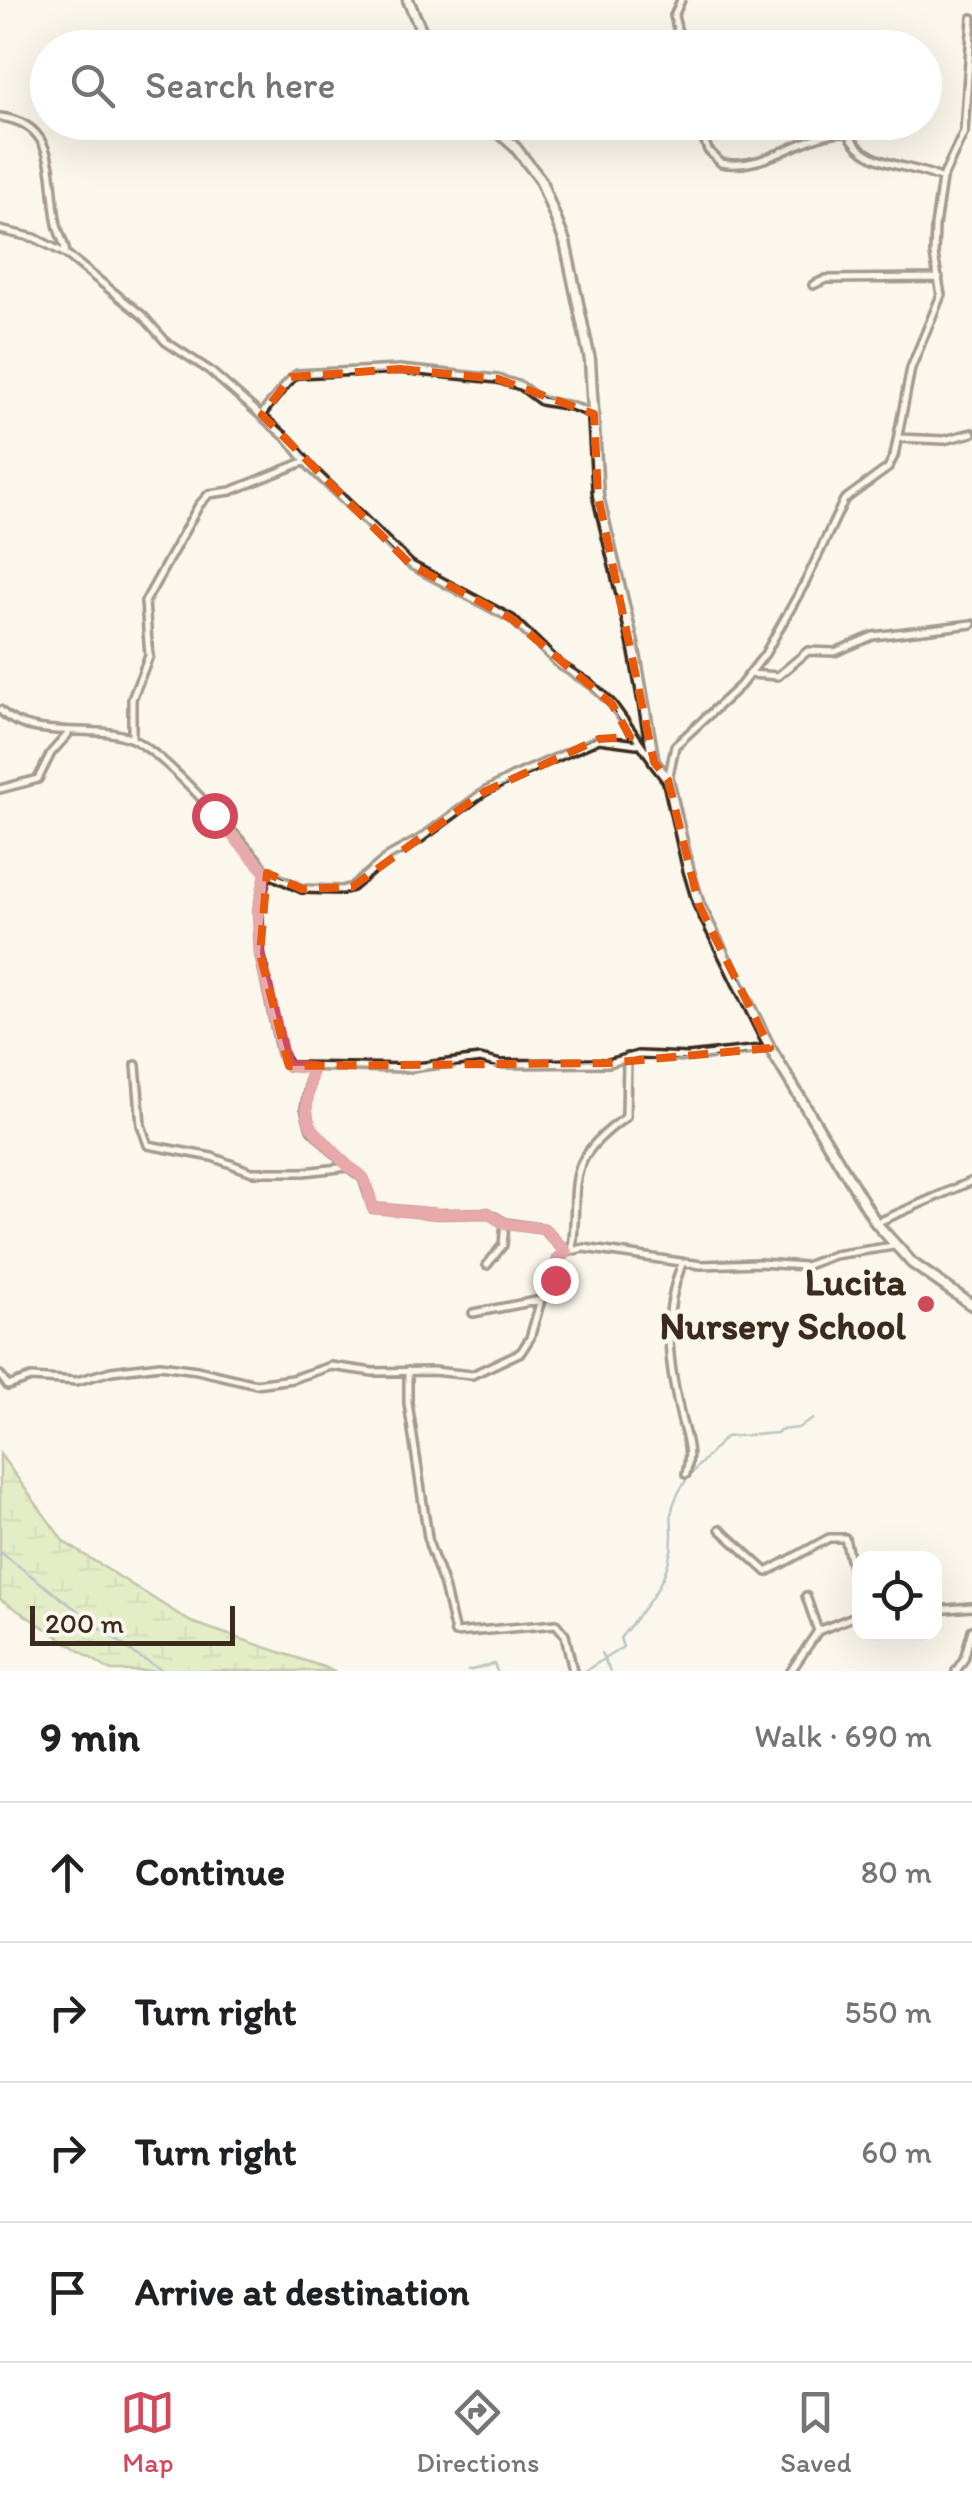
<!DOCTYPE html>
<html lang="en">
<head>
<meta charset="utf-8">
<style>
  :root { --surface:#fff; --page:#f2f2f2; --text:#202124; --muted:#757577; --line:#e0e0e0; --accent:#d1495b }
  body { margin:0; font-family:Itim,sans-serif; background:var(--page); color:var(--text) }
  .controls { position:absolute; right:30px; bottom:30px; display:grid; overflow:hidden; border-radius:20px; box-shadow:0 10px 40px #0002 }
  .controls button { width:90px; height:90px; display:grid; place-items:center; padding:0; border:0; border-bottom:2px solid var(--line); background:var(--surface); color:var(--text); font:50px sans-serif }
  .scale { position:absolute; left:30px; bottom:25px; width:205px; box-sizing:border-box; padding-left:10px; border:5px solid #3b2a1e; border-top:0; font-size:28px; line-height:35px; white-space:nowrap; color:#3b2a1e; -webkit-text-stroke:8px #fbf7ec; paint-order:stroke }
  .stop { position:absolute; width:30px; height:30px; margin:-22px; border:8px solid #d1495b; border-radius:50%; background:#fff }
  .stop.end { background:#d1495b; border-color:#fff; box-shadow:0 2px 10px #0008 }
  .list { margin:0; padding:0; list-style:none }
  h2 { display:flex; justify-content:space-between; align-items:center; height:130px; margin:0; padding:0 40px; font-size:42px }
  h2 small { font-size:32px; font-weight:400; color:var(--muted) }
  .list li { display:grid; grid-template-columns:65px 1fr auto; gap:30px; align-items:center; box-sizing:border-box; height:140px; padding:0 40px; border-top:2px solid var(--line) }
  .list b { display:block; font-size:38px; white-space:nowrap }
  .list em { font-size:32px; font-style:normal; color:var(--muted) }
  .icon { flex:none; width:55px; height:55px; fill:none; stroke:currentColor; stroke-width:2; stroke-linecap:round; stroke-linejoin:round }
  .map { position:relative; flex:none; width:972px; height:1671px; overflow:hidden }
  .search { position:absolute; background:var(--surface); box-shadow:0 10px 40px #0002; left:30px; right:30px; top:30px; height:110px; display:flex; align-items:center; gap:25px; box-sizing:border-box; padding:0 35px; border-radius:55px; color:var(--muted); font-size:38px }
  .sheet { height:690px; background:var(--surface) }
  nav { display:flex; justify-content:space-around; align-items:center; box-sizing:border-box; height:140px; border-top:2px solid var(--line); background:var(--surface); font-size:28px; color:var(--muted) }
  nav a { display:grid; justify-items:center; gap:5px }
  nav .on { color:var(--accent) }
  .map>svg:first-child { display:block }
</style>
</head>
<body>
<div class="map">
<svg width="972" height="1671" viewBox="0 0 972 1671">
  <defs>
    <pattern id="wetland-marsh" width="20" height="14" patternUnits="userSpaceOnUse" patternTransform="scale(2.5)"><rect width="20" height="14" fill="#c5e198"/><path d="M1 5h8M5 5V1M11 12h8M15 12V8" fill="none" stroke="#aac183"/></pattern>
  </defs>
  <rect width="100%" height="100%" fill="#fbf7ec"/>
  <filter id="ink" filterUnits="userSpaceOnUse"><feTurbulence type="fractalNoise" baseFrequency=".01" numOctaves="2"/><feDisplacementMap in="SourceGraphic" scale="20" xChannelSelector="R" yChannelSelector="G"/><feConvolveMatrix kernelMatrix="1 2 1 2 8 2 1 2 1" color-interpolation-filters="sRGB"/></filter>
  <g filter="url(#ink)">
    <path fill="url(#wetland-marsh)" stroke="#80865b" stroke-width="2.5" d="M0,1454L64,1542L191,1622L335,1671H111L0,1599Z"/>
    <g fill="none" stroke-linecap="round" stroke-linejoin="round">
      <path stroke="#668b95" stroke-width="2.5" d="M0,1552L139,1657L164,1671
        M601,1653L610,1671
        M468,1671L494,1664L497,1671
        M585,1671L623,1647L620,1638C645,1608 673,1577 672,1535C672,1521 669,1513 676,1498C686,1474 709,1457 725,1437L777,1433L780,1430L798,1428L813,1419"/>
      <g stroke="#3b2a1e" stroke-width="12">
        <path id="minor" d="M681,0L674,16L682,48
          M0,117C60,124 48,180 57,224C59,235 65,243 66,254
          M698,122L708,150L721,163C768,172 803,131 848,132C865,169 911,163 942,179
          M0,230L35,238L66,254L143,316L166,342L209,370L289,440L311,468L411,565L512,619L560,665L592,685L612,704L651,758
          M813,285L826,279L939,278
          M262,415C266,408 291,377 297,374L400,369L498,379L521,386L541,401L571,406L594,414
          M898,438L944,440L972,433
          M750,674L778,676L808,651L835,652L873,636L972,624
          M0,710C30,743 96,722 132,739C168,756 230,830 259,861L267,873L258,910L260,954L281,1054L289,1066L410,1068L480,1059L501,1064L609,1063L638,1055L688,1057L770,1048
          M132,739V699L149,656L145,602L199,505L209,494L231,491L306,461
          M668,780L675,746L740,686L765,654L806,581L844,500L888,468L894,456L911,368L941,295L934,255L935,226L942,179L964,132L972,18
          M0,789L38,779L51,753L68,734
          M267,873L302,889L342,890L352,887L389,856L420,839L484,792L512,777L599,739L637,744
          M136,1065L141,1125L148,1145L212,1157L252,1172H304L348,1167
          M312,1068L305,1108L311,1129L348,1167L363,1178L373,1208L438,1214L488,1213L505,1223L544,1229L566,1252
          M876,1223L972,1181
          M572,1250C580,1181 561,1163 626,1117L627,1057
          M682,1264C662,1313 668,1361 680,1413C685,1437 693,1450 686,1474
          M487,1265L503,1245L505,1223
          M473,1313L541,1300
          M408,1371V1403L429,1544L444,1586L455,1633L556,1624L565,1635L573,1671
          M0,1375L8,1386L31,1378L77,1381L111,1371L160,1365L197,1370L256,1384L292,1379L331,1366L373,1372L433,1371L472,1375L521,1352L530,1338L541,1300L553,1288L558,1259L566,1252L584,1248L701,1265L759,1263L805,1266L834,1255L894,1246
          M720,1529L767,1572L829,1538H845L860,1603
          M806,1596L818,1631
          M934,1610L972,1607
          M791,1671L818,1631L860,1614
          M956,1671L964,1659L972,1630"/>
      </g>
      <g stroke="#3b2a1e" stroke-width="15">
        <path id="tertiary" d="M408,0L429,48
          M487,122L515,147L540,179L565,242L590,360L598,496L633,643L654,762L668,780L688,868L699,905L770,1048L876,1223L912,1263L972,1305"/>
      </g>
      <use href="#minor" stroke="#fbf7ec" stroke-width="5"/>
      <use href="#tertiary" stroke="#fbf7ec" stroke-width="8"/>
    </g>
  </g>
  <g fill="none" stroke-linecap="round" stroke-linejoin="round" filter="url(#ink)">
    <path stroke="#d1495b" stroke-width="12" d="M214,815L266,873L258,910L260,954L284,1061L288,1066L312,1068C302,1132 305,1119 345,1163C350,1169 358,1171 363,1178C369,1186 369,1198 373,1208L438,1214L488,1213L505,1224L544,1229L566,1252L558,1259L555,1280"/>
  </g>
  <path d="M0 0H972V1671H0ZM400,369L498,379L594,414L598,496L654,762L668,780L699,905L770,1048L609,1063L289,1066L260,954L267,873L302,889L352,887L484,792L599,739L630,737L612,704L512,619L411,565L262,415L291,377Z" fill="#fbf7ec" fill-opacity=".55" fill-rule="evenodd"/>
  <path fill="none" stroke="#e8590c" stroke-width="8" stroke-dasharray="20 12" stroke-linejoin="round" d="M400,369L498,379L594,414L598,496L654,762L668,780L699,905L770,1048L609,1063L289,1066L260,954L267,873L302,889L352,887L484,792L599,739L630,737L612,704L512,619L411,565L262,415L291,377Z"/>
  <circle fill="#d1495b" stroke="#fbf7ec" stroke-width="4" cx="926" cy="1304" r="10"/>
  <g text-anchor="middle" stroke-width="9" stroke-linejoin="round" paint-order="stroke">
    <g font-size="38" font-weight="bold" fill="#3b2a1e" stroke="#fbf7ec" text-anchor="end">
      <text x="906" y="1295">Lucita<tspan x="906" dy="44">Nursery School</tspan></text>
    </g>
  </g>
</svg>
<div class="controls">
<button><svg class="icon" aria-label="locate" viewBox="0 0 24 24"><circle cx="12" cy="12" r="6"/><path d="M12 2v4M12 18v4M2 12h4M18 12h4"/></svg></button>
</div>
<div class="scale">200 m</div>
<div class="stop" style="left:214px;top:815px"></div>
<div class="stop end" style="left:555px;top:1280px"></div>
<div class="search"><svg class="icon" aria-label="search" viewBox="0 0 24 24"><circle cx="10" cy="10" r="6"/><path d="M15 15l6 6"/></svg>Search here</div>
</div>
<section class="sheet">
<h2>9 min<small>Walk · 690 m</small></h2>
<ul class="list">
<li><svg class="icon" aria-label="ahead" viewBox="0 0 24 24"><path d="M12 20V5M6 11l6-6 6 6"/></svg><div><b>Continue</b></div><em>80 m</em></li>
<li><svg class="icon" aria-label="right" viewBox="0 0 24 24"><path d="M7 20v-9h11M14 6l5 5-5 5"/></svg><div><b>Turn right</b></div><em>550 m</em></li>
<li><svg class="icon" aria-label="right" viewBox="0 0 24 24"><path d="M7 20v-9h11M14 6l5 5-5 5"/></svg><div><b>Turn right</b></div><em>60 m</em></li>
<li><svg class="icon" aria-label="arrive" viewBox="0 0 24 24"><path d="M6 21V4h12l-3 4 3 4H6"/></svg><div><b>Arrive at destination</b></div></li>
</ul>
</section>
<nav>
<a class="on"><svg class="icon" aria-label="map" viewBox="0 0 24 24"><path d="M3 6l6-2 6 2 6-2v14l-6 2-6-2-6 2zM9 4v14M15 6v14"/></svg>Map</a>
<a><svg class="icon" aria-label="directions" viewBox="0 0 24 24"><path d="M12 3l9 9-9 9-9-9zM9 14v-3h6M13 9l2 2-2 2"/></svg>Directions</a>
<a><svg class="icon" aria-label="saved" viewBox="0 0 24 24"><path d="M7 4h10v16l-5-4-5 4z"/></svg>Saved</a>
</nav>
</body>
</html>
